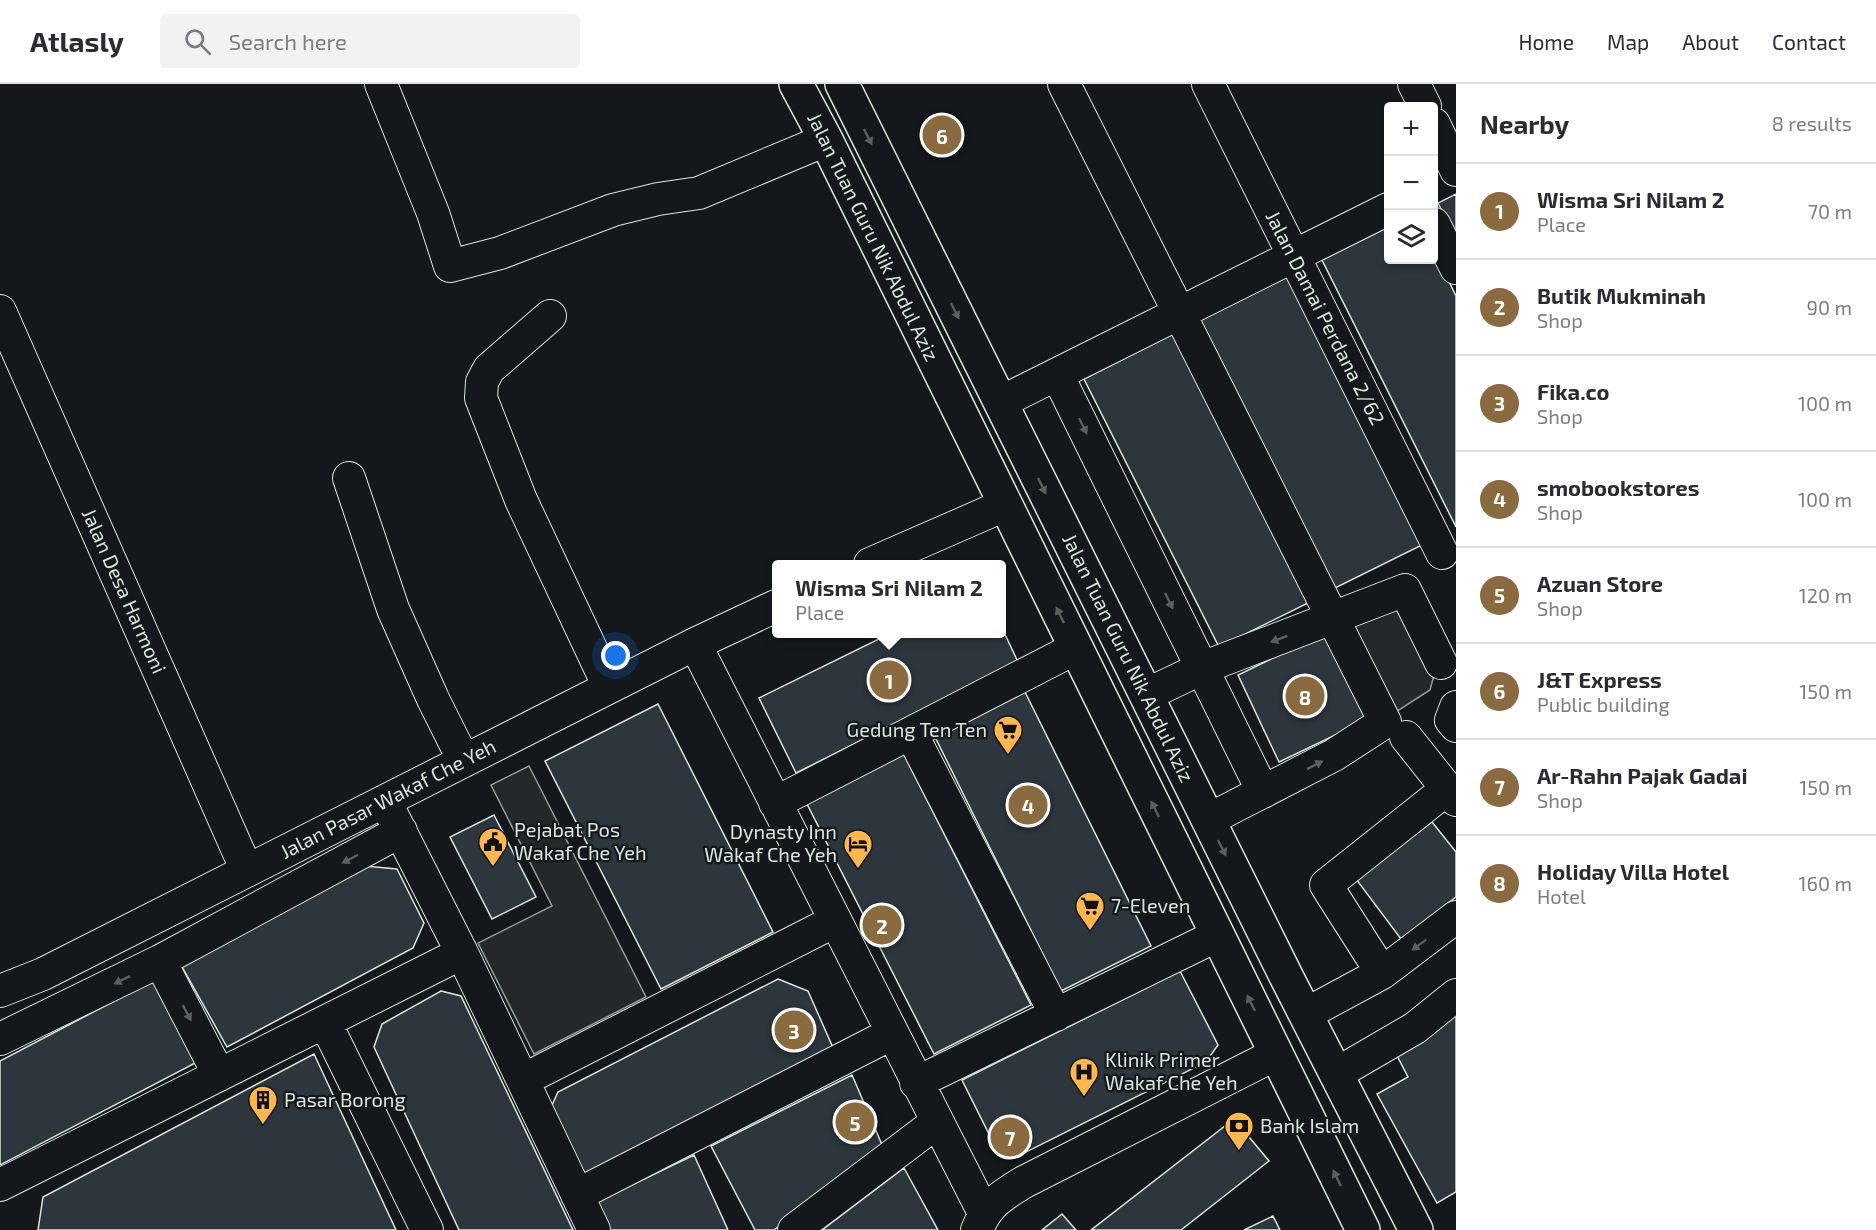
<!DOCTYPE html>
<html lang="en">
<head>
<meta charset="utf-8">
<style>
  :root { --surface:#fff; --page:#f2f2f3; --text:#2b2b33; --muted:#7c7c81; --line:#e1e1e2; --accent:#8a6a3f }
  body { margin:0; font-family:"Exo 2",sans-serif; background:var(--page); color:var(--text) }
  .controls { position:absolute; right:18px; top:18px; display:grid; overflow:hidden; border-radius:6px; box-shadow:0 3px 9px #0003 }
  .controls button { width:54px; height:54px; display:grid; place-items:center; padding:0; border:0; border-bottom:2px solid var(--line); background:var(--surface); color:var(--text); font:30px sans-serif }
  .you { position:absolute; left:616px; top:572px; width:21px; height:21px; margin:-15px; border:4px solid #fff; border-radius:50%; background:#1a73e8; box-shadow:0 0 0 9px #1a73e833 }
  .badge { display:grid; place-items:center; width:39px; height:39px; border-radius:50%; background:var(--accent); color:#fff; font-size:20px; font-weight:700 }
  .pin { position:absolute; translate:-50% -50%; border:3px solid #fff; box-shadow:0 2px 6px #0006 }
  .popup { position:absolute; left:772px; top:476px; width:234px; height:78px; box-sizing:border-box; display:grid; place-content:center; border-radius:6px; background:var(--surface); filter:drop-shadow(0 2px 4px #0005); font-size:20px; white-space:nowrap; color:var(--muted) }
  .popup b { font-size:22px; color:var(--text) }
  .popup::after { content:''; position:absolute; left:50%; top:100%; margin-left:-12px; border:12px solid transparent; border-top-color:var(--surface) }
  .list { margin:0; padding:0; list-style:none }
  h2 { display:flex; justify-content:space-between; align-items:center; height:78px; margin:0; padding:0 24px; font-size:26px }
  h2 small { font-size:20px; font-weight:400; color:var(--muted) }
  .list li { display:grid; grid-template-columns:39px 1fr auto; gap:18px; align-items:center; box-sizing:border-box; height:96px; padding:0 24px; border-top:2px solid var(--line) }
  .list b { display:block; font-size:22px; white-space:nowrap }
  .list p { margin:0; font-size:20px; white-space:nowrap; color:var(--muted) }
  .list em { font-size:20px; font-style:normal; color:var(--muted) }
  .icon { flex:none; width:33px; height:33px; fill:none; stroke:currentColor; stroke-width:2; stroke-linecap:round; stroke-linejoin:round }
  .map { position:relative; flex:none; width:1456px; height:1146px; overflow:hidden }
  header { display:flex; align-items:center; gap:36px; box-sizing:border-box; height:84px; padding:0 30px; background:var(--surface); border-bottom:2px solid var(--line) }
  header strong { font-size:28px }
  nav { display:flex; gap:33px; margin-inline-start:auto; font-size:21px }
  .search { width:420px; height:54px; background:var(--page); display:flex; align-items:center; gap:15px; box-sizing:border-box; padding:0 21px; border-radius:6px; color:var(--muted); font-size:22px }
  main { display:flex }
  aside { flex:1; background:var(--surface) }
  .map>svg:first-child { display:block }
</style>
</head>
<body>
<header>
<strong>Atlasly</strong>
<div class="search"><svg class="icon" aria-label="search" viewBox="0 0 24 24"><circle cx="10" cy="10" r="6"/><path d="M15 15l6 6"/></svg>Search here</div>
<nav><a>Home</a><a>Map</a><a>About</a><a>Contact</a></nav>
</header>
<main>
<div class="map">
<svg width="1456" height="1146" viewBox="0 0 1456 1146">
  <rect width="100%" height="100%" fill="#14181c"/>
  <path fill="#24282b" stroke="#939e99" stroke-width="1.5" d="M1404,511L1437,580L1430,606L1388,633L1339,536Z
    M529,682L646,913L534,970L478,859L552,822L491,701Z"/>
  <path fill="#2c363c" stroke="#d8e6dc" stroke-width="1.5" d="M1456,110V155L1438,119Z
    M1388,143V176H1434V167L1456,212V443L1322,176Z
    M1289,192L1424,460L1331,506L1197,238Z
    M1177,248L1312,517L1219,563L1084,295Z
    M1002,544L1018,578L796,689L759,614L889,550H1002Z
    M1331,546L1373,633L1279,678L1238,591Z
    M1025,608L1151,862L1061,907L935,653Z
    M658,620L773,848L661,905L545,677Z
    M903,669L1031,921L934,970L806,718Z
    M494,731L536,813L492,835L450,753Z
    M1432,738L1456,768V813L1401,855L1356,795Z
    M365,782L397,785L424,839L413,864L227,963L181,881Z
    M1180,887L1218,961L1206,978L1016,1073L998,1068L962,996Z
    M158,894L201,976L0,1081V977Z
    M778,895L808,907L834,966L581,1097L548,1030L558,1008Z
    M441,907L461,912L573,1146H459L374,963L382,940Z
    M1456,929V1108L1437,1119L1377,1010L1408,993L1393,964Z
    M314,970L396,1146H38L43,1113Z
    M852,991L883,1063L774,1146H755L711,1062Z
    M1234,1035L1269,1077L1181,1146H1091Z
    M694,1071L728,1146H610L596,1118Z
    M904,1084L938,1146H822Z
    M1062,1130L1076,1146H1042Z
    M1273,1132L1280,1146H1244Z"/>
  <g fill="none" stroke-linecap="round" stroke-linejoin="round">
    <g stroke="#d8e6dc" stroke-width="34">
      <path id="minor" d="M381,0L433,129L450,182L500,169L613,126L658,115L699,109L826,56
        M1064,0L1385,638L1334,671L1208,736
        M1208,0L1442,469
        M1414,0L1425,22
        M1434,40L1456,86
        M1434,140L1456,184
        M0,227L247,787
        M550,232L489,285L482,298L481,314L521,416L609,603
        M1057,290L1263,708
        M1001,318L1388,125
        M349,394L393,525L433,615L464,677
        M870,480L1005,421
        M695,560L984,1129
        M1146,611L1202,584L1405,506L1441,579
        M1456,623L1451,636L1456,642
        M911,649L1056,931
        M1406,653L1456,716
        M385,717L462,869L594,1146
        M775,719L1076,564
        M160,877L219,991
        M1382,889L1326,801L1447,705
        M0,907L43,890L695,560L776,522
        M1306,930L1382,889L1456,833
        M325,938L427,1146
        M0,955L160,877L401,747
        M1336,990L1415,944L1456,911
        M523,996L835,837
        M916,999L1218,851
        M0,1101L462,869
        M577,1111L891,950
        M794,1146L937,1038
        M977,1146C987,1120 1001,1112 1024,1098L1276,970"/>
    </g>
    <g stroke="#d8e6dc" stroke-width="36">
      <path id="major" d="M796,0L826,56L1363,1146
        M842,0L1288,896L1416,1146"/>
    </g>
    <use href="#minor" stroke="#14181c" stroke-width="32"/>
    <use href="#major" stroke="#14181c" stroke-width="33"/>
  </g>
  <defs><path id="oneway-solid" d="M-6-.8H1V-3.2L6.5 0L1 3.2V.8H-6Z" transform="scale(1.5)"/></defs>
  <g fill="#59605f">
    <use href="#oneway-solid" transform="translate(868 53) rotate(63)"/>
    <use href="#oneway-solid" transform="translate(955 227) rotate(63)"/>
    <use href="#oneway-solid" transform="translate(1083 342) rotate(64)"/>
    <use href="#oneway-solid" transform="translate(1042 402) rotate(64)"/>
    <use href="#oneway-solid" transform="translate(1169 517) rotate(64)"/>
    <use href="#oneway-solid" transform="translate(1060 531) rotate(-116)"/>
    <use href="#oneway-solid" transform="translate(1279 555) rotate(159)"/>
    <use href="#oneway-solid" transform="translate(1315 681) rotate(-27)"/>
    <use href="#oneway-solid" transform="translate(1155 725) rotate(-116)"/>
    <use href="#oneway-solid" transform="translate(1222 764) rotate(63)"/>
    <use href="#oneway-solid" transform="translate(350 775) rotate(152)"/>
    <use href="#oneway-solid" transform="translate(1419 861) rotate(143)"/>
    <use href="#oneway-solid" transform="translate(122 896) rotate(154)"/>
    <use href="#oneway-solid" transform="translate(1251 919) rotate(-116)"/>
    <use href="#oneway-solid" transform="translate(187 929) rotate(62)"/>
    <use href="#oneway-solid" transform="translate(1337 1094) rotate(-116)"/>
  </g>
  <defs>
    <g id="supermarket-pin" transform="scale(1.5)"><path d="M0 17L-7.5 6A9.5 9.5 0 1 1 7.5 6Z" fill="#ffb74d" stroke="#14181c"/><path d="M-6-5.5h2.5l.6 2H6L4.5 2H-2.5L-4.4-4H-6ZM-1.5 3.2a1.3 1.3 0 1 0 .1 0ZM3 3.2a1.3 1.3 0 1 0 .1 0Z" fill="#111"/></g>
    <g id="civic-pin" transform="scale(1.5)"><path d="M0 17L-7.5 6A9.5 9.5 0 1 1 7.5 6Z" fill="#ffb74d" stroke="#14181c"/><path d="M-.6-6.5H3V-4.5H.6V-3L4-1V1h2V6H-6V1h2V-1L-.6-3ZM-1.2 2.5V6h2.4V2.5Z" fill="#111"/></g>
    <g id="hotel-pin" transform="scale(1.5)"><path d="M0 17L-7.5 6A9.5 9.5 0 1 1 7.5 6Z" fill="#ffb74d" stroke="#14181c"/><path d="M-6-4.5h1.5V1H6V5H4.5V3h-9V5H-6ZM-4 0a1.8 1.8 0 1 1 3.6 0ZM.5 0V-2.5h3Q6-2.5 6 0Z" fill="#111"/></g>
    <g id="hospital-pin" transform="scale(1.5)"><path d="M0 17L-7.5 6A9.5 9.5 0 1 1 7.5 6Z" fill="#ffb74d" stroke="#14181c"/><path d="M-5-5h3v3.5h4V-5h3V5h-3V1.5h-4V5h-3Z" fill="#111"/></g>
    <g id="building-pin" transform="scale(1.5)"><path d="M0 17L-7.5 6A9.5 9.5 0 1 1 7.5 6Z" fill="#ffb74d" stroke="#14181c"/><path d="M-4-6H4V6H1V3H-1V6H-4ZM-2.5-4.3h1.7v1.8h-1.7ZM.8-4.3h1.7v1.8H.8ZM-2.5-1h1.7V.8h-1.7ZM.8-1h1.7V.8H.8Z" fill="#111"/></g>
    <g id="bank-pin" transform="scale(1.5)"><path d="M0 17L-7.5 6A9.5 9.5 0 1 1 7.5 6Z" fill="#ffb74d" stroke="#14181c"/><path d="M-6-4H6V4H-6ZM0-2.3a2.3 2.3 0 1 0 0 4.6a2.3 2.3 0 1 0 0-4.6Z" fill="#111"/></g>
  </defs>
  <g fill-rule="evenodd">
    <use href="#supermarket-pin" x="1008" y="646"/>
    <use href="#civic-pin" x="493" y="758"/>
    <use href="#hotel-pin" x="858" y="760"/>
    <use href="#supermarket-pin" x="1090" y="822"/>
    <use href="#hospital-pin" x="1084" y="988"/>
    <use href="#building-pin" x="263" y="1016"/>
    <use href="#bank-pin" x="1239" y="1042"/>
  </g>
  <g text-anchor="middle" stroke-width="4.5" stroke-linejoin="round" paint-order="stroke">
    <g font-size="20" fill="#d8e6dc" stroke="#14181c">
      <text transform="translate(873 153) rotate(64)" y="7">Jalan Tuan Guru Nik Abdul Aziz</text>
      <text transform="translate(1325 234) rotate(63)" y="7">Jalan Damai Perdana 2/62</text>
      <text transform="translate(124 507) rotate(66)" y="7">Jalan Desa Harmoni</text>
      <text transform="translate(1128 574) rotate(64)" y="7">Jalan Tuan Guru Nik Abdul Aziz</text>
      <text transform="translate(388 715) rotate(-27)" y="7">Jalan Pasar Wakaf Che Yeh</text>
    </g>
    <g font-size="20" fill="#d8e6dc" stroke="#14181c" text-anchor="start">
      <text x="987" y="653" text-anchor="end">Gedung Ten Ten</text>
      <text x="514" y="753">Pejabat Pos<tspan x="514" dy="23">Wakaf Che Yeh</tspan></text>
      <text x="837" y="755" text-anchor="end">Dynasty Inn<tspan x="837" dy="23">Wakaf Che Yeh</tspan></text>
      <text x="1111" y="829">7-Eleven</text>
      <text x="1105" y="983">Klinik Primer<tspan x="1105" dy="23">Wakaf Che Yeh</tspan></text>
      <text x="284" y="1023">Pasar Borong</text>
      <text x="1260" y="1049">Bank Islam</text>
    </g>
  </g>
</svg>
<div class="controls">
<button>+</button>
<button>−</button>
<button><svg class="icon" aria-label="layers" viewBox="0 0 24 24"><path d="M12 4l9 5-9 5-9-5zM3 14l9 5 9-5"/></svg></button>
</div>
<div class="you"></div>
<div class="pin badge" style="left:889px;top:596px">1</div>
<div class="popup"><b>Wisma Sri Nilam 2</b>Place</div>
<div class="pin badge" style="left:882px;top:841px">2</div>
<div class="pin badge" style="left:794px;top:946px">3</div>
<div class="pin badge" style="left:1028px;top:721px">4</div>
<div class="pin badge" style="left:855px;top:1038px">5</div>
<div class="pin badge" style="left:942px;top:51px">6</div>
<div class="pin badge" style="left:1010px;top:1053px">7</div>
<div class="pin badge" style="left:1305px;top:612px">8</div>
</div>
<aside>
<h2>Nearby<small>8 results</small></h2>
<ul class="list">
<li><span class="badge">1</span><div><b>Wisma Sri Nilam 2</b><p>Place</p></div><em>70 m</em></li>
<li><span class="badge">2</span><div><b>Butik Mukminah</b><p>Shop</p></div><em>90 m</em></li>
<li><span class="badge">3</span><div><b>Fika.co</b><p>Shop</p></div><em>100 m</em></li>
<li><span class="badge">4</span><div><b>smobookstores</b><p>Shop</p></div><em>100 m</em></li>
<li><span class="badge">5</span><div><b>Azuan Store</b><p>Shop</p></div><em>120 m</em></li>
<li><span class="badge">6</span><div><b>J&amp;T Express</b><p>Public building</p></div><em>150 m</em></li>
<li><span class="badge">7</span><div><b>Ar-Rahn Pajak Gadai</b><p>Shop</p></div><em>150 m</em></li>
<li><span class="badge">8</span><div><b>Holiday Villa Hotel</b><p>Hotel</p></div><em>160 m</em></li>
</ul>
</aside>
</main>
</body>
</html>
